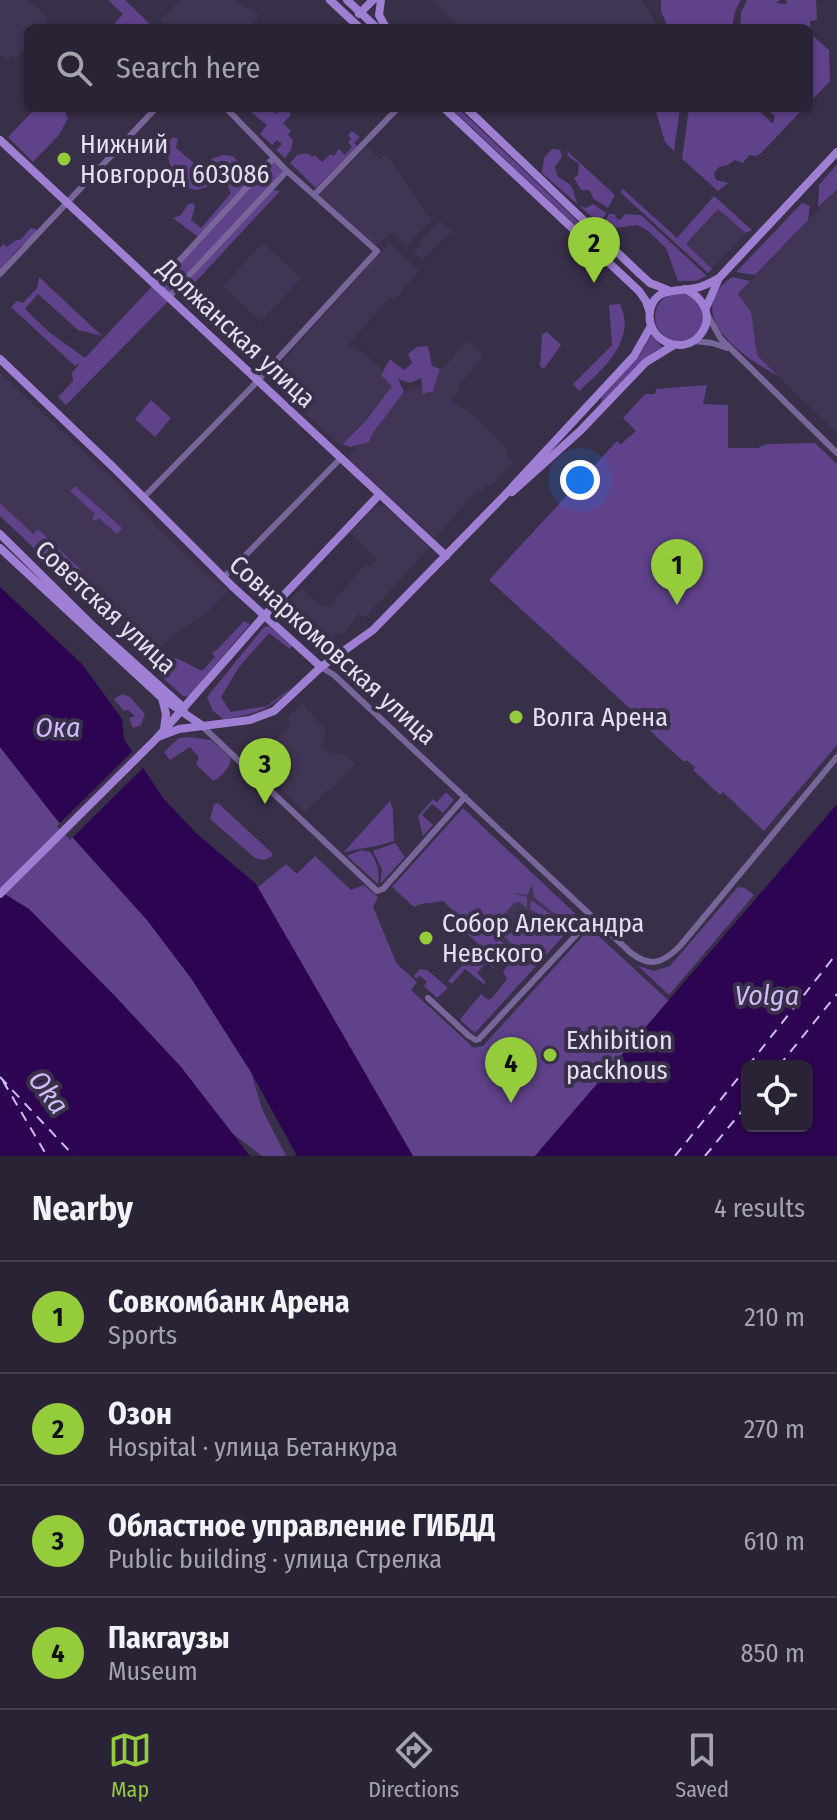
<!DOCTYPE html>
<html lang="en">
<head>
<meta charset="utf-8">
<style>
  :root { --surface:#2a2336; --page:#362f42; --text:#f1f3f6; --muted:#a5a4ad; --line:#464051; --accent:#94cc3c }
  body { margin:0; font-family:"Fira Sans Condensed",sans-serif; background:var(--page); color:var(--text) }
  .controls { position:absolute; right:24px; bottom:24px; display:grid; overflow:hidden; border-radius:12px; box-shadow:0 2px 6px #0004 }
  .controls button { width:72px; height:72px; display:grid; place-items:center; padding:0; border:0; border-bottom:2px solid var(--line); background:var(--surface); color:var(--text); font:40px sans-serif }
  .you { position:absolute; left:580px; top:480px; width:28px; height:28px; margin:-20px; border:6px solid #fff; border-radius:50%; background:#1a73e8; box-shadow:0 0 0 12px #1a73e833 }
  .badge { display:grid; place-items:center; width:52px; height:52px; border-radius:50%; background:var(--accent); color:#111; font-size:26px; font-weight:700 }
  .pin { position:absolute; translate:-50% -66px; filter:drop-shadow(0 2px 4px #0008) }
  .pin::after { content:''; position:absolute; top:42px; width:28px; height:24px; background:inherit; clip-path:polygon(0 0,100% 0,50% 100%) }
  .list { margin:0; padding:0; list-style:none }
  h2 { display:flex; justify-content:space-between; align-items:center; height:104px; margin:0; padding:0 32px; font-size:34px }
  h2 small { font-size:26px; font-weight:400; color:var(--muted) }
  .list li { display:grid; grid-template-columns:52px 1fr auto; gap:24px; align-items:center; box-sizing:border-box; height:112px; padding:0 32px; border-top:2px solid var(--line) }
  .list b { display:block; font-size:30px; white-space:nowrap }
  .list p { margin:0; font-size:26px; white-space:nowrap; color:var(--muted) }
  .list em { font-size:26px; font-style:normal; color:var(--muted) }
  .icon { flex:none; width:44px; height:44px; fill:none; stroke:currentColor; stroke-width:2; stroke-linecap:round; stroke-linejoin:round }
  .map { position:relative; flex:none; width:837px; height:1156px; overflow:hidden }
  .search { position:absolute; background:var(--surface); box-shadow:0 2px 6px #0004; left:24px; right:24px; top:24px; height:88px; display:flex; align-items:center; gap:20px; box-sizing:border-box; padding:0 28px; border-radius:12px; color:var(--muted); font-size:30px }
  .sheet { height:552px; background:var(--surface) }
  nav { display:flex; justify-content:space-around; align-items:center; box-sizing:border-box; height:112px; border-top:2px solid var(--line); background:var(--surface); font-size:22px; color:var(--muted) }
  nav a { display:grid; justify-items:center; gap:4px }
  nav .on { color:var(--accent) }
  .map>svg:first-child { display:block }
</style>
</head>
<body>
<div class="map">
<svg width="837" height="1156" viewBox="0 0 837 1156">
  <rect width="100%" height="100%" fill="#382f48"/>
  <path fill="#413555" d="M0,0H28L49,19L42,28H28V45L15,59L11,56L7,60L0,55Z
    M180,0H235L259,15L250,28H168L160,21Z
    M432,0H642L655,22L649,28H461Z
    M367,147L380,159L386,154L423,208V211L432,221L406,246L392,232L376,246L320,197V192Z
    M837,190V433L757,355L754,329L738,294Z
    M719,208L746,233L712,269L686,245Z
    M440,221L452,231L423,259L413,253L420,246L418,243Z
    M389,242L419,271L394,300L390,298L346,347L355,345L397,383L341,446L268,378Z
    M263,243L301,278L261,322L223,286Z
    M467,341L482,354V358L457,388L459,391L452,398L453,402L471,413L508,450L505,454L513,462L490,486L487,485L480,492L478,490L435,538L347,458L406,391L428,384Z
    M0,373L123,488L159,529L213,581L215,579L228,591L207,613L180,630L145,661L80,600L86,593L85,588L80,583L74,585L71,583L0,516Z
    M378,505H383L431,546L365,618L360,614L342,635L339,633L318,655L277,614L302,589L322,607L326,604L329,606L366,564L370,567L375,562L377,559L350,533Z
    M302,703L326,730L322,746L329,752L339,755L341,752L356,764L331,791L329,790L324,792L306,813L255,763L290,724L287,719Z
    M525,878L573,919L528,966L483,924Z"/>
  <path fill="#5f428a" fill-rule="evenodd" d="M108,0H125L154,28H111L123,14Z
    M661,0H741L735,11L732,28H668L661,11Z
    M747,0H780L776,3L787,4L786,0H816L817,20L810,21L811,34L829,50L830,81L809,103V28H740L741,13Z
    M36,108H70L65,113L68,118L59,135L33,162L8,137Z
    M246,108H265L277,114L283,108H292L289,112L291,115L283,123L291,131L288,135L293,140L291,150L285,158L276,150L282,144L277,140L272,145L260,134L267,125Z
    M451,108H458L590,233L587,236Z
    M655,108H680L674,151L665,142Z
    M689,108H756L773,124L775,116L764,108H804L761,153L756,156L749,155L743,163L735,160L728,165L719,167L714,173L716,180L728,183L718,191L682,159Z
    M352,131L360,137L354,143L357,146L316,188L290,163L297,155L307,153L312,157L315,155L322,162L331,154L334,156L339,149L345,155L352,147L348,142L351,139L348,135Z
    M172,138H178L176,148L213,179L209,186L197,190L188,188L185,175L171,168L165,145Z
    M552,149L560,150L562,157L555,167L558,177C577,187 571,188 578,205L586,208L593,204L606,213L600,224L542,173L544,158Z
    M567,151L615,195L608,208L594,199L589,190H581L574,178L578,175L579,164L569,157Z
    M223,155L233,156L240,164L228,180L237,188L270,157L288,173L272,190L280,191L188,290L202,300L191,309L177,293L194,275L66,405L58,397L73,381L72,373L80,363L75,366L11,307L17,301L23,303L37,288L39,277L102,336L78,330L38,294L25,309L49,332L85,358L198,237L173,218L181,215L188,204L193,203L195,207L191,220L201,228L231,193L223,178L212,176L218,166L211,159Z
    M837,164V190L818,207L819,185Z
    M623,189L677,238L714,196L752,230L746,233L718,209L686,244L712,269L708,273L620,192Z
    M802,203L810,206L808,220L755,275L736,272Z
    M609,214H615L616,218L620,220L625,214L641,215L707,276L695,281H678L666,248L647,230L637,225L608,229L603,225Z
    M31,228L36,229L37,233L16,251L0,271V248L3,244L7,247L16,240H20Z
    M732,277L750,281L738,294L751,312L757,355L777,375C743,358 680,313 732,277Z
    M655 317a24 24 0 1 1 48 0a24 24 0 1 1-48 0Z
    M620,304C637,339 604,369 579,391L573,384L612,345L609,305Z
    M547,332L561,345L544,369L540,366L542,334Z
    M651,335L662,347L644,359L601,405L602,397L640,355Z
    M428,346L432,366L440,369L433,391L423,394L421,378L410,383L398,379L404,392L372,434L369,442L350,447L343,444L367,419L392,386L381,375L390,359L404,370L412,363L408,354L417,347Z
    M707,385L703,404L728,405V448H758L766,444L815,443L837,464V745L764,831L723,792L720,795L693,770L695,767L686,760L684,762L645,726L646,723L489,580L617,441L621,444L636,431L623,418L645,394H655L656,389Z
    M151,400L171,418L155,437L135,419Z
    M75,486L122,528L117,534L99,518L95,521L92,519L95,514L70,491Z
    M0,503L33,534L38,529L82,571L71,583L0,516Z
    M244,621L250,624L188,697L183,696L153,669L152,664C172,649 183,663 202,671L215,657L212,652L217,650Z
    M269,626L292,645L290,649L269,633L239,667L221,697L231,712L267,706L292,687C269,711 255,714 223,719L213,711L207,697L264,627Z
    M122,694L130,697L145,714L141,725L133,728L129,718L135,716L128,710L124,711L114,699Z
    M190,737L211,740L231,758C231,767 221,777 213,781L196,764L199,757L190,747L170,760L164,752L179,738Z
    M0,747L57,820L147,920L191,978L251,1072L262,1109L286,1156H262L228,1130L181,1067L112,993L0,891Z
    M446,792L454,800L443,813L432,804L422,815L433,825L423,836L418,816L433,799L437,802Z
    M390,801L393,810L394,841C377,847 359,848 343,853Z
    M218,803L272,853V856L264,860L255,858L210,819L214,804Z
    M463,808L580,918L475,1033L461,1021V1018L481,994L488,1000L492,998L507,979L503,972L509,963L506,961L503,964L489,951L484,956L475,954L478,944L458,925L463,920L443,901C432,904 424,901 414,907L392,887ZM532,884L534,897L552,912L572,919L554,916L559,927L557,935L552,915L531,900L530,909L542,916V928C526,937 515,930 503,935L530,963L528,966L493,934L501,929L504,914L514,903L519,902L527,908V897L512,893L527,895Z
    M395,843L405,857L380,884L382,869L373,851Z
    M361,850L370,852C378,864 380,871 378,884L347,856Z
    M315,856L351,890L364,885L378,897L373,907L397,964L417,982L411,990L474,1048L483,1046L590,928L669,1001L535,1156H412L256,889L286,864L297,874Z
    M738,887L745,888L754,895L669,995L638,966L654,971L670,966Z
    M471,955L487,960L496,970L486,963L477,973L485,981V985L465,969L452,984L448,981Z
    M420,969L427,970L448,988L437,998L424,986L427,982L420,976L416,979L414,976Z"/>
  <path fill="#2d0452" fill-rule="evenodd" d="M0,587L82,664L122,719L124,739L163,798L197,834L256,884L413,1156H297L251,1072L191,978L147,920L57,820L0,747Z
    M837,804V1156H535ZM747,1066H807V1126H747Z
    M0,891L29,909L112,993L181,1067L250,1156H0Z"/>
  <path fill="#382f48" d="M135,749L146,765L70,840L57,826Z"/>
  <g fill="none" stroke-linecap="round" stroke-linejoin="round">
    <path stroke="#d0bafb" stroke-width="2" stroke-dasharray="10 8" stroke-linecap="butt" d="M748,1066L837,953
      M779,1066L837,994
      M0,1077L74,1156
      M3,1081L47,1156
      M675,1156L747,1067
      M705,1156L747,1105"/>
    <path stroke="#78659a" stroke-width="6" d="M314,195L398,108
      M0,274L156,108
      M157,285L274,158
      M169,297L287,171
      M708,316L721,339L837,453
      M694,341L712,343L727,348
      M143,498L251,388L377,251L287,171L226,108
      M223,578L341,458
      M321,667L334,675L631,953C651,968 663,963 680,946L837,757
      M203,727L377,891L383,889L465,797
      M428,998L469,1036L476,1040L479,1039L593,917"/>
    <path stroke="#9e7fd3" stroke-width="8" d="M330,0L360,28
      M347,0L377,28
      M381,0L379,15L386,28
      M359,14L373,0
      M444,108L639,291L646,301L650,313
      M466,108L640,274L650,283L668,290
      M0,140L446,556
      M685,289C703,297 715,317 700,335C682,357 645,340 650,311C655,286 678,292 696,288C705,286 712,282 719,278
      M706,308L719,278L837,152
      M0,359L113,467L233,587L321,667
      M512,492L580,431L646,362L674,345
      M0,534L94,627L184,708
      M0,548L162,698L166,714L164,729
      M162,698L203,726
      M158,737L179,729L250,720L274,711L321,667L373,630L504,496L634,356L651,326
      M0,894L158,737L264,616L379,495"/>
  </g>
  <g fill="#94cc3c" stroke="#382f48" stroke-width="3">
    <circle cx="64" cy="159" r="8"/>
    <circle cx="516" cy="717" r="8"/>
    <circle cx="426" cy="938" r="8"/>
    <circle cx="550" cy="1055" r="8"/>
  </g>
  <g text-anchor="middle" stroke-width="8" stroke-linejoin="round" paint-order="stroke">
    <g font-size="26" fill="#e5e0f0" stroke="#382f48" text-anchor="start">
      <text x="80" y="153">Нижний<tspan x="80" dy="30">Новгород 603086</tspan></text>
      <text x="532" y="726">Волга Арена</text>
      <text x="442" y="932">Собор Александра<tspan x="442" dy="30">Невского</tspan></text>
      <text x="566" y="1049">Exhibition<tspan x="566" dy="30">packhous</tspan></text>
    </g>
    <g font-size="26" fill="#e5e0f0" stroke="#382f48">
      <text transform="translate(237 333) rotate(43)" y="9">Должанская улица</text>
      <text transform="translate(106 607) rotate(43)" y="9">Советская улица</text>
      <text transform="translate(333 650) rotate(42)" y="9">Совнаркомовская улица</text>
    </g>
    <g font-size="28" font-style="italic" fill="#d0bafb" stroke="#382f48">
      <text x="58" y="737">Ока</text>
      <text x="767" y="1005">Volga</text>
      <text transform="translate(49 1092) rotate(53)" y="10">Oka</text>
    </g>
  </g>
</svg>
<div class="controls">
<button><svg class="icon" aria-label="locate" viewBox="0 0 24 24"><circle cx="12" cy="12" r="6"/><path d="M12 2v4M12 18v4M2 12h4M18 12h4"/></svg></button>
</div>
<div class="you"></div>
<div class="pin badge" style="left:677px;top:605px">1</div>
<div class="pin badge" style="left:594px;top:283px">2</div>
<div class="pin badge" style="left:265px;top:804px">3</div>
<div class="pin badge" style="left:511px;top:1103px">4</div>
<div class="search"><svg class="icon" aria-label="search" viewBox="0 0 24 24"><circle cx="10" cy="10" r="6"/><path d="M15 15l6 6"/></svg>Search here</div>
</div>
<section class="sheet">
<h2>Nearby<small>4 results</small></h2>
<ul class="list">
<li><span class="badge">1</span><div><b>Совкомбанк Арена</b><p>Sports</p></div><em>210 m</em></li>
<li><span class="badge">2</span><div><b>Озон</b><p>Hospital · улица Бетанкура</p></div><em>270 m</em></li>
<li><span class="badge">3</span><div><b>Областное управление ГИБДД</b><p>Public building · улица Стрелка</p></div><em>610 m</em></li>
<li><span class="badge">4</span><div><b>Пакгаузы</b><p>Museum</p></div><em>850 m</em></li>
</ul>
</section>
<nav>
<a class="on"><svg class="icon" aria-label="map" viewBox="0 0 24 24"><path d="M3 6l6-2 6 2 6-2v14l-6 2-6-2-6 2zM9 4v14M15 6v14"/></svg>Map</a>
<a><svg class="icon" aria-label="directions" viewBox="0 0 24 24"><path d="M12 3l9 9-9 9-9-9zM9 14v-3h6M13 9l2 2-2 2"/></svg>Directions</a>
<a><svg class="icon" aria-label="saved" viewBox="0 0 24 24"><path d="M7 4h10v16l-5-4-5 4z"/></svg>Saved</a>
</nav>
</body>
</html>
